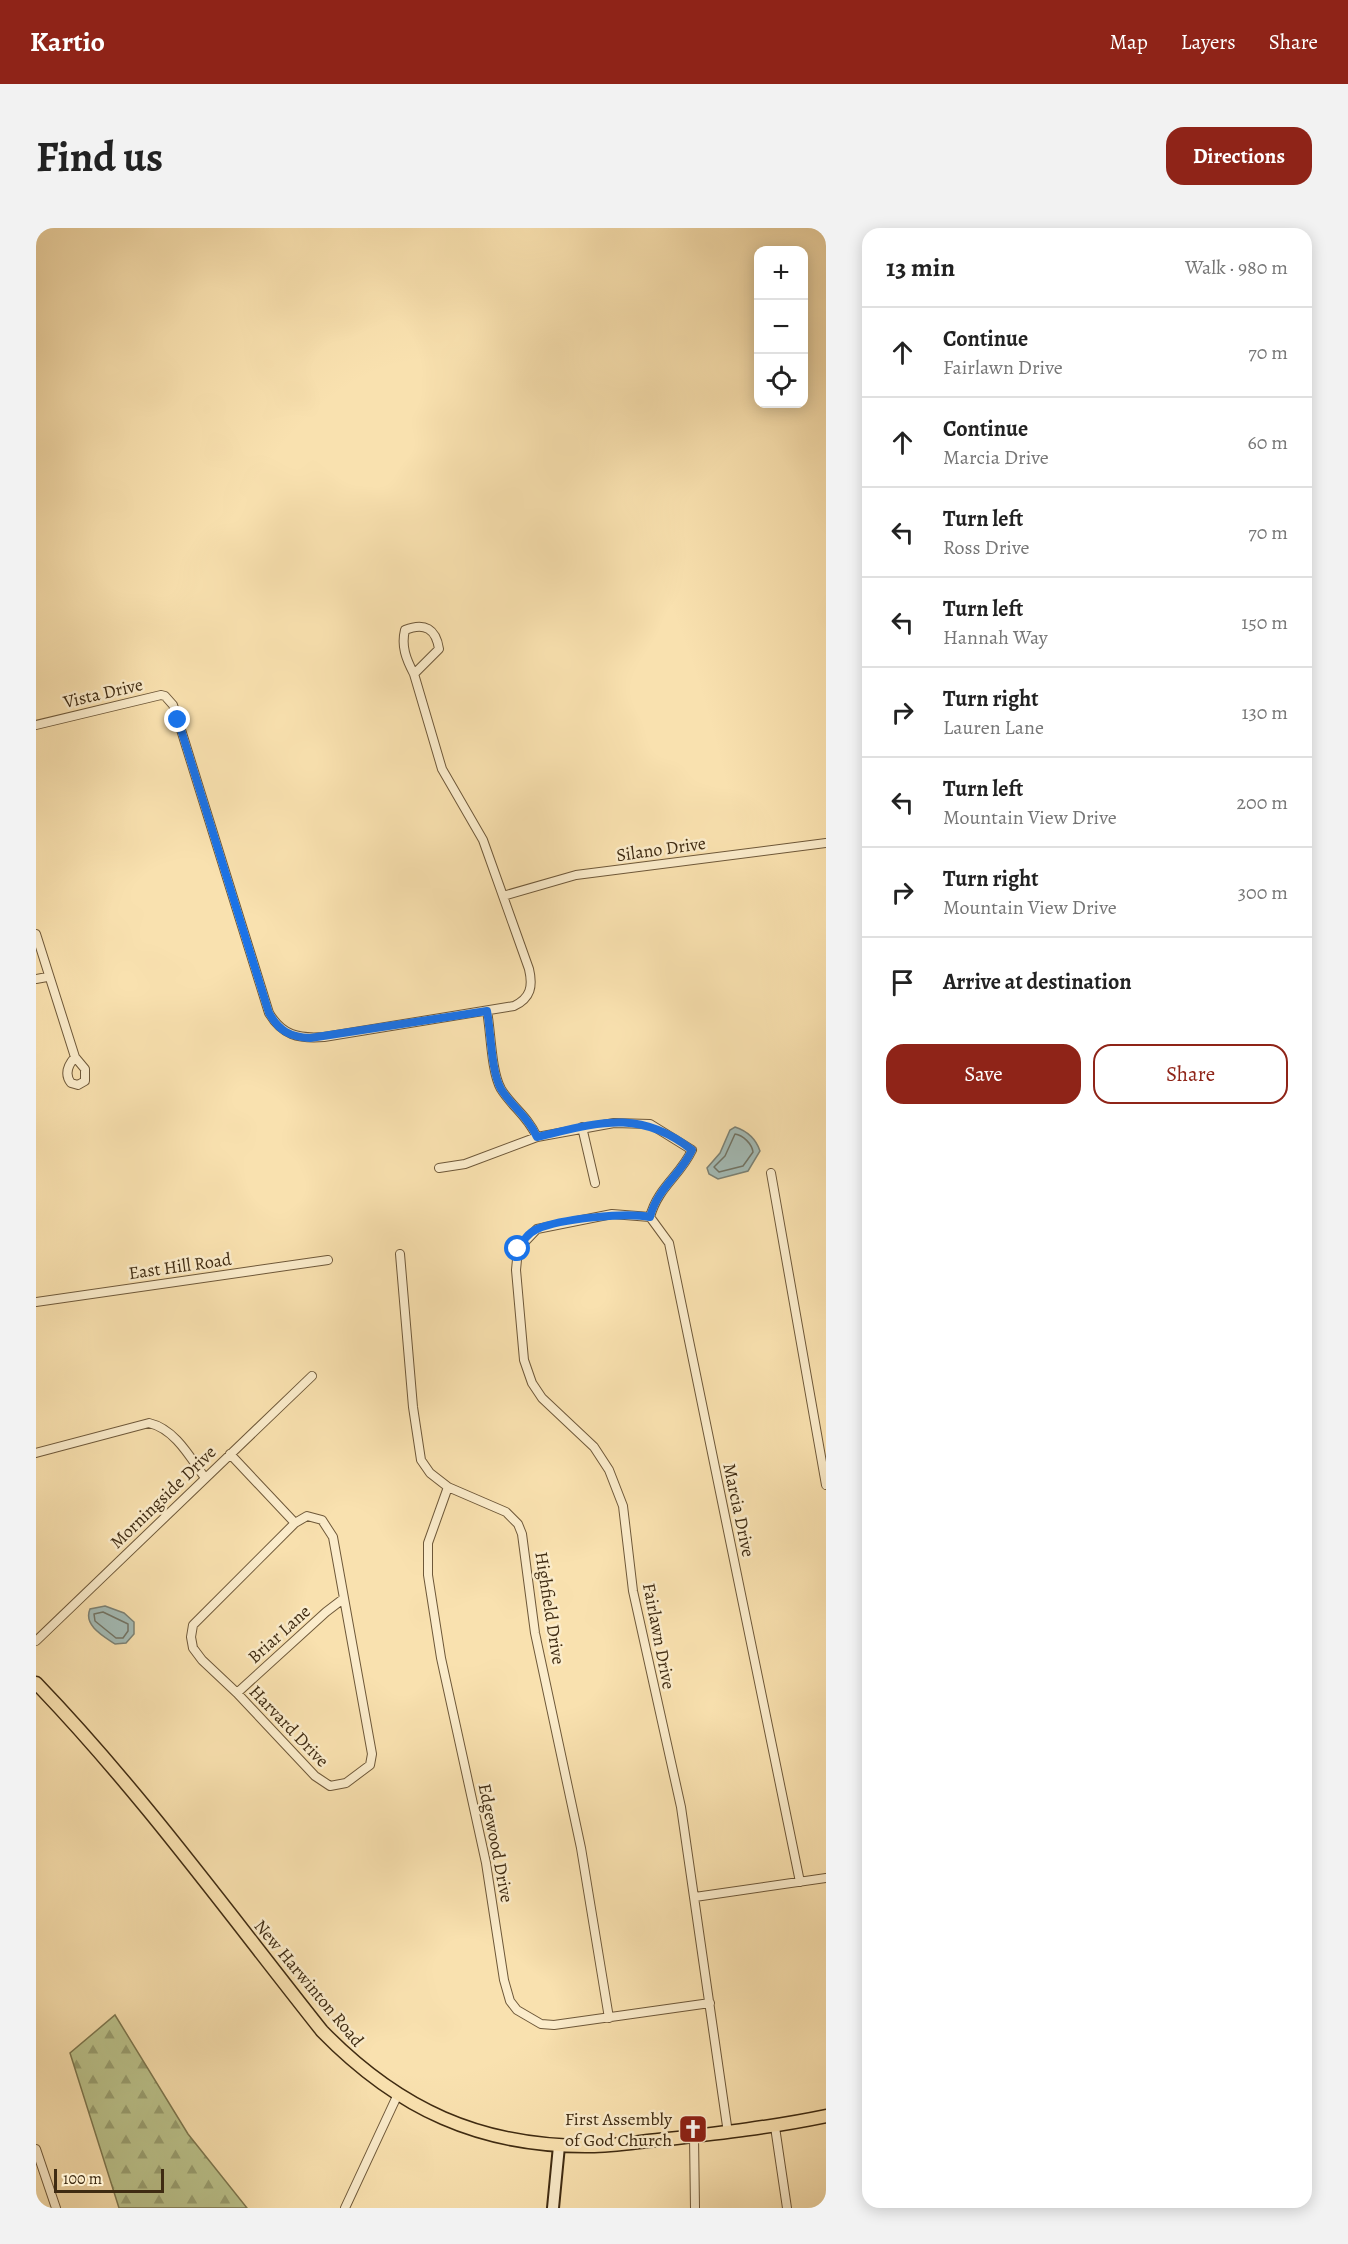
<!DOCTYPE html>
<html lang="en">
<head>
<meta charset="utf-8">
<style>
  :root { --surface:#fff; --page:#f2f2f2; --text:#222; --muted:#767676; --line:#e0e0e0; --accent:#8f2418 }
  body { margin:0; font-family:Alegreya,serif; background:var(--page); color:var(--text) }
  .controls { position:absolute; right:18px; top:18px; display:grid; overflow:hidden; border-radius:12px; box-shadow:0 3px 15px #0003 }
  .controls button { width:54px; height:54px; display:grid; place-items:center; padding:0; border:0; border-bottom:2px solid var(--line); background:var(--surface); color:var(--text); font:30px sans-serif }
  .scale { position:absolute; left:18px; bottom:15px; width:110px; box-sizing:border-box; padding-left:6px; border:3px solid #3f2b12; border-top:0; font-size:16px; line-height:21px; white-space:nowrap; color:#3f2b12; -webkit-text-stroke:4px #fbeccb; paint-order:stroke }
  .stop { position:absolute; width:18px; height:18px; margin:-14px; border:4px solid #1a73e8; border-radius:50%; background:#fff }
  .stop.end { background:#1a73e8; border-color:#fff; box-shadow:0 2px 6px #0008 }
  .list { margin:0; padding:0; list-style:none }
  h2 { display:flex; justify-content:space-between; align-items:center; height:78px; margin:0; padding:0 24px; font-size:26px }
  h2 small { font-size:20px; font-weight:400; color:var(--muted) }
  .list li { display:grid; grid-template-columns:39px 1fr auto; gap:18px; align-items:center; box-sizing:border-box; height:90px; padding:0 24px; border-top:2px solid var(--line) }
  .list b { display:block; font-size:22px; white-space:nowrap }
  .list p { margin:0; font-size:20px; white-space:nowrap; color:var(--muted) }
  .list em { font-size:20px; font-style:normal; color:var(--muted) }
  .actions { display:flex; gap:12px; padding:18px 24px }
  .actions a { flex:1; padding:14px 0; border:2px solid var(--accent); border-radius:18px; text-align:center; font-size:21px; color:var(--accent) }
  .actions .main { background:var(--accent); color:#fff }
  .icon { flex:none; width:33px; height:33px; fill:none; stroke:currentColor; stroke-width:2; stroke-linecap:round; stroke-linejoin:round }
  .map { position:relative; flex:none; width:790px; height:1980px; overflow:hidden; border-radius:18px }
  header { display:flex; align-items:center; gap:36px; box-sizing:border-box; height:84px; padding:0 30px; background:var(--accent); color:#fff }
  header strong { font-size:28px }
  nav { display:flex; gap:33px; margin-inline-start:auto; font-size:21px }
  .intro { display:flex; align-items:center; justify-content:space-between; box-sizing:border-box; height:144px; padding:0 36px }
  h1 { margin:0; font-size:42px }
  .button { padding:15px 27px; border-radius:18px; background:var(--accent); color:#fff; font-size:21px; font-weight:700 }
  main { display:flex; gap:36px; padding:0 36px }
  aside { flex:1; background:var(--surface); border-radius:18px; box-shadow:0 3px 15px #0003 }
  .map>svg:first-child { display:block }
</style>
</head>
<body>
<header>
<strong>Kartio</strong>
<nav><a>Map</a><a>Layers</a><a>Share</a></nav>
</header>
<div class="intro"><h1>Find us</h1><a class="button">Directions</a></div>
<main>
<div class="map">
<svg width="790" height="1980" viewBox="0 0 790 1980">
  <defs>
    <pattern id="forest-firs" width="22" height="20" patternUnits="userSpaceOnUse" patternTransform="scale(1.5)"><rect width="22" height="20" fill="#bbc38c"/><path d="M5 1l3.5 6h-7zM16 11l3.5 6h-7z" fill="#999f71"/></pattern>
  </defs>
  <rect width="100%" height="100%" fill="#f9e1af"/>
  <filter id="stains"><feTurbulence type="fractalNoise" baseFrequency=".00333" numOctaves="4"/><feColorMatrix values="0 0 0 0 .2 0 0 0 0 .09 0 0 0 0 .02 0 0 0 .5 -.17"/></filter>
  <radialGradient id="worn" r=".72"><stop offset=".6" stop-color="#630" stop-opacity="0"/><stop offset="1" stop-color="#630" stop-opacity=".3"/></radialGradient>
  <path fill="url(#forest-firs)" stroke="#7d774f" stroke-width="1.5" d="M79,1787L152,1906L211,1980H83L34,1825Z"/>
  <path fill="#a3bbb6" stroke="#7b8174" stroke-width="1.5" d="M699,899C711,903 720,911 724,923L712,943L682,951L673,946L671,940L684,925L694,902Z
    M69,1378L88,1385L98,1394V1406L90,1415L79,1416C67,1408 47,1397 54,1381Z"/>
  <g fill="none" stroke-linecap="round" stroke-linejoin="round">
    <path stroke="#717364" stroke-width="1.5" d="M699,906C707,907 716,916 717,924L707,938L683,944L678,939L689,928Z
      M67,1384L92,1396V1403L87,1410H80L59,1393L58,1386Z"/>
    <g stroke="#6e5839" stroke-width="10">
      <path id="street" d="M0,497L125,467L129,468L137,477L142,492L233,785C246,807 262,811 288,809L478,778C495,770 497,758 493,741L447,612L406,541L378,446C370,431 365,418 369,402C389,394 400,401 403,421L378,446
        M467,668L540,647L790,615
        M0,706L39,829L49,841V853L42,857L35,855C28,846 32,837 39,829
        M0,751L11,749
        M451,783C455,804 455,843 465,861C476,879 491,887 501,909
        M546,899L559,955
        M403,940L429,936L501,909L578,895L614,896L656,922C644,948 622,959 614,989
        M735,945L790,1257
        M364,1026L377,1179L385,1232L394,1245L412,1259L470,1284L482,1296L486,1306L499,1405L545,1620L573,1790
        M0,1074L292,1032
        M0,1225L113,1195C139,1201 154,1229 169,1250
        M194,1226L259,1295
        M412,1259L392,1315V1347L405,1430L450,1635L468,1752L474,1773L481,1782L505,1796L518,1797L674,1775
        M271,1288L286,1292L297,1309L336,1526L334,1537L310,1555L294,1558L279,1548L201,1465L166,1432L157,1420L155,1409L157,1397L259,1295Z
        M0,1413L276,1148
        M201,1465L290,1384L307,1371
        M659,1669L790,1650
        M739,1899L751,1980
        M692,1905L645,1579L597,1363L587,1278L573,1242L558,1219L506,1170L496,1155L488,1132L480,1042L482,1021L501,1001L576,986L614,989L633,1015L764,1654
        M658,1908L659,1980
        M0,1921L20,1980
        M309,1980L362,1866"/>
    </g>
    <g stroke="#3f2b12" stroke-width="14">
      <path id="secondary" d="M517,1980L523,1918"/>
    </g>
    <g stroke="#3f2b12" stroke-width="15">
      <path id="primary" d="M0,1455C104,1563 193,1686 286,1803C362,1881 444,1919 554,1918C580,1918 606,1913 632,1911C685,1905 737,1899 790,1888"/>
    </g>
    <use href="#street" stroke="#fbeccb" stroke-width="8"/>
    <use href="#secondary" stroke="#fbeccb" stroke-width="10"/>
    <use href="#primary" stroke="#f9e1af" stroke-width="12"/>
  </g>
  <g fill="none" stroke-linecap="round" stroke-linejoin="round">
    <path stroke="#1a73e8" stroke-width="8" d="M142,492L233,785C243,803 254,809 274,810L451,783C455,804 455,843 465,861C476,879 491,887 501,909C561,895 603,880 656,922C644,948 622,959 614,989C590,984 524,991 501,1001C492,1005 487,1013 482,1021"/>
  </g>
  <defs>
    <g id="church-square" transform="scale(1.5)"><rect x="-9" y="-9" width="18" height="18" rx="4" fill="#8f2418" stroke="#fbeccb"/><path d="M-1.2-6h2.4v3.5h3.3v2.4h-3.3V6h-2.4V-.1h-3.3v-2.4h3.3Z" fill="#fff"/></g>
  </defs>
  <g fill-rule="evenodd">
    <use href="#church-square" x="657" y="1901"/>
  </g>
  <g text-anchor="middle" stroke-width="5" stroke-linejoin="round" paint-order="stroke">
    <g font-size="18" fill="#3f2b12" stroke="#fbeccb">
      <text transform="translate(67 465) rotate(-13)" y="6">Vista Drive</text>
      <text transform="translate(625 621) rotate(-8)" y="6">Silano Drive</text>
      <text transform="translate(144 1038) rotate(-8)" y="6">East Hill Road</text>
      <text transform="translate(127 1269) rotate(-44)" y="6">Morningside Drive</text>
      <text transform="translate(703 1282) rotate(78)" y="6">Marcia Drive</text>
      <text transform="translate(514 1380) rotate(81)" y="6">Highfield Drive</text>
      <text transform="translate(243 1406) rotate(-42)" y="6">Briar Lane</text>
      <text transform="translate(623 1408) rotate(79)" y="6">Fairlawn Drive</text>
      <text transform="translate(253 1498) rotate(46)" y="6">Harvard Drive</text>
      <text transform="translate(460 1615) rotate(79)" y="6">Edgewood Drive</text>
      <text transform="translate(273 1755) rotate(50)" y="6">New Harwinton Road</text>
    </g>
    <g font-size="18" fill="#3f2b12" stroke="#fbeccb" text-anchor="end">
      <text x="636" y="1897">First Assembly<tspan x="636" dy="21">of God Church</tspan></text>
    </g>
  </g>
  <rect width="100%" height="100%" filter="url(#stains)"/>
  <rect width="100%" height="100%" fill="url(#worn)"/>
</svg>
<div class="controls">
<button>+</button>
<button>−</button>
<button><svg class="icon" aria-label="locate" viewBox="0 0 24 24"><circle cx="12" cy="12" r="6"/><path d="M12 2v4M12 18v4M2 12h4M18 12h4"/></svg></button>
</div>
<div class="scale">100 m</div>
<div class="stop" style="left:482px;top:1021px"></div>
<div class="stop end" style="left:142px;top:492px"></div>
</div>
<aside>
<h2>13 min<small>Walk · 980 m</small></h2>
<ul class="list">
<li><svg class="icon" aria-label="ahead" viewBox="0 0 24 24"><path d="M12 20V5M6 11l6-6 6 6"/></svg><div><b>Continue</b><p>Fairlawn Drive</p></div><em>70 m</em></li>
<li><svg class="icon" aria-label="ahead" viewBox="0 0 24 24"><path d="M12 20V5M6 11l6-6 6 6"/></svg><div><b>Continue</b><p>Marcia Drive</p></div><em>60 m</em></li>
<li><svg class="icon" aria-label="left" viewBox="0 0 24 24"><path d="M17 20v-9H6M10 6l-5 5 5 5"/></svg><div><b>Turn left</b><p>Ross Drive</p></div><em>70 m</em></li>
<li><svg class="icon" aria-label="left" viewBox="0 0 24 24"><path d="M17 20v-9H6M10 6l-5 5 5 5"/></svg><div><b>Turn left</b><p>Hannah Way</p></div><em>150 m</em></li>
<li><svg class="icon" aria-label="right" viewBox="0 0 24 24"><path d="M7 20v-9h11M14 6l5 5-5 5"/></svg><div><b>Turn right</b><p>Lauren Lane</p></div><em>130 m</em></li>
<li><svg class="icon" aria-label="left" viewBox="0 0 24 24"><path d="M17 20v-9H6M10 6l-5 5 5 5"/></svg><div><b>Turn left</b><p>Mountain View Drive</p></div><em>200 m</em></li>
<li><svg class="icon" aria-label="right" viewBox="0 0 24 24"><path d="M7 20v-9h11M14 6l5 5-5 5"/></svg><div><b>Turn right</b><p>Mountain View Drive</p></div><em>300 m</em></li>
<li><svg class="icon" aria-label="arrive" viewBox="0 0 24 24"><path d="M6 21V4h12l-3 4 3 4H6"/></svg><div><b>Arrive at destination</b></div></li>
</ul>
<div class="actions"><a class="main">Save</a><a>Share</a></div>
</aside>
</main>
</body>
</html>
